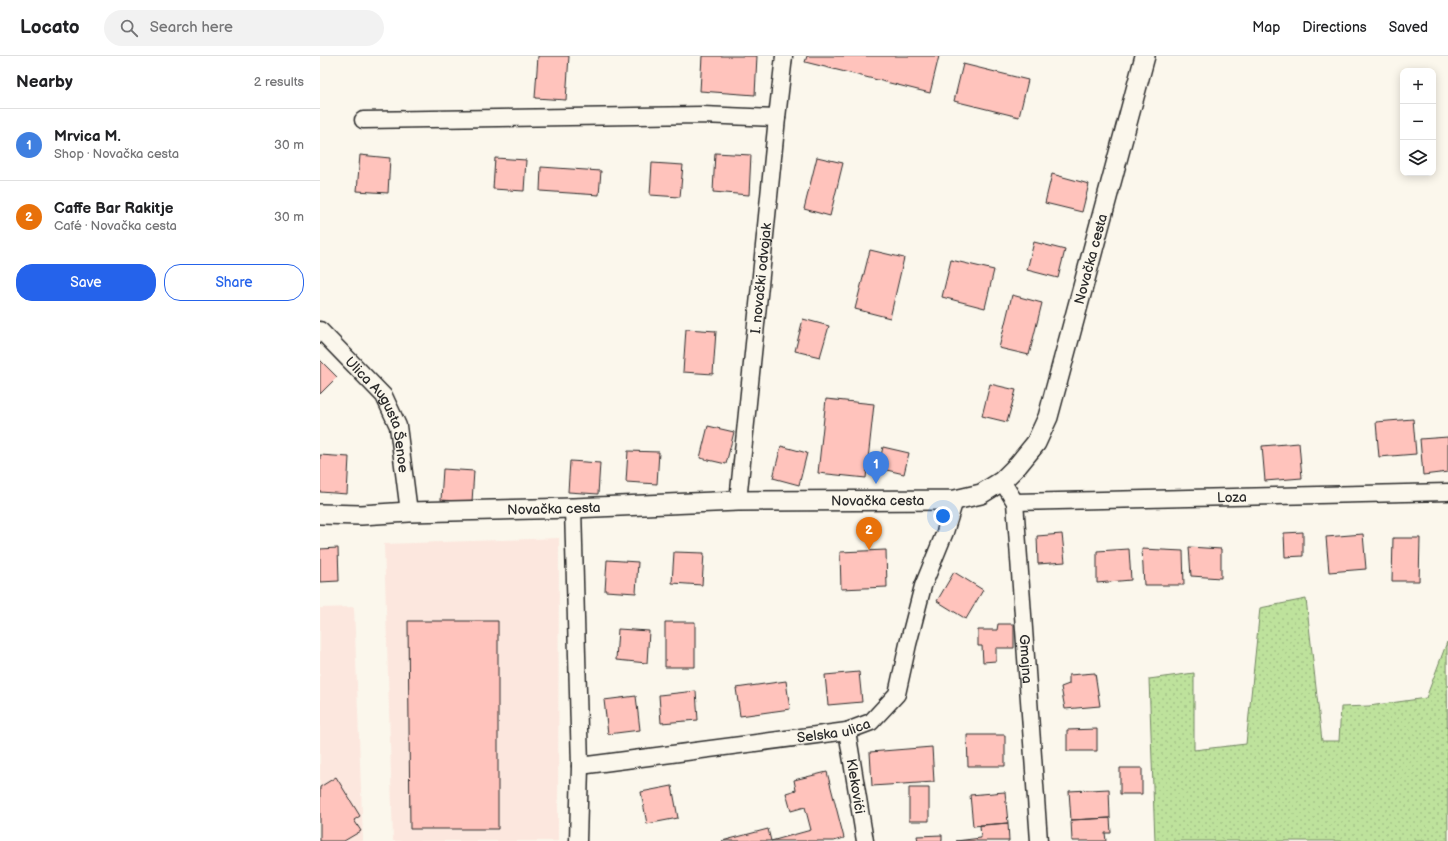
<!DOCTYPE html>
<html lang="en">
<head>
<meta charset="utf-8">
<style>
  :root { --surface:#fff; --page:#f2f2f2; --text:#202124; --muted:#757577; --line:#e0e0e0; --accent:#2563eb }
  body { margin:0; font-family:"Balsamiq Sans",sans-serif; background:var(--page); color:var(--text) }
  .controls { position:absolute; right:12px; top:12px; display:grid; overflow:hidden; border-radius:8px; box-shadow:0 2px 10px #0003 }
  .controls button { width:36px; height:36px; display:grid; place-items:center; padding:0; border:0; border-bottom:1px solid var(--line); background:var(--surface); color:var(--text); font:20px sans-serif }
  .you { position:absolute; left:623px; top:460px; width:14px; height:14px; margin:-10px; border:3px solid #fff; border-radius:50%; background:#1a73e8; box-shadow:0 0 0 6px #1a73e833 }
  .badge { display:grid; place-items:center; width:26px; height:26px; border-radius:50%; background:var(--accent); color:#fff; font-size:13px; font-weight:700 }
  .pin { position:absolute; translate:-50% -33px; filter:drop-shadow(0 1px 2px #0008) }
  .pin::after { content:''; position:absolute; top:21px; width:14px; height:12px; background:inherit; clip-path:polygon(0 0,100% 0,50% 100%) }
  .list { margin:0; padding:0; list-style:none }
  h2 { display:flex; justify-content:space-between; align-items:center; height:52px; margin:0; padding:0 16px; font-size:17px }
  h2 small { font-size:13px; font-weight:400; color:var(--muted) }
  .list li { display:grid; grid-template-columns:26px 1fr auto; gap:12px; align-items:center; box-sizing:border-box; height:72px; padding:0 16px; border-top:1px solid var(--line) }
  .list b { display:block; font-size:15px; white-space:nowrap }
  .list p { margin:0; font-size:13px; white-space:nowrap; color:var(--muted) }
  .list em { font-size:13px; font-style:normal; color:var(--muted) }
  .actions { display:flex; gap:8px; padding:12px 16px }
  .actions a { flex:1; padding:9px 0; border:1px solid var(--accent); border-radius:16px; text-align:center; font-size:14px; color:var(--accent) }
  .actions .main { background:var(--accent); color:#fff }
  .icon { flex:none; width:22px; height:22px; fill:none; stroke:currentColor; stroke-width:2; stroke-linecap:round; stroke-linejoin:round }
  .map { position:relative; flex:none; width:1128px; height:785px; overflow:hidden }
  header { display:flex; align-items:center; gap:24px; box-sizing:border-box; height:56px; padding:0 20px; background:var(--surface); border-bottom:1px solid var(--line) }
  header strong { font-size:19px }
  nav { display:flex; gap:22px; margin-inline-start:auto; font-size:14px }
  .search { width:280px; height:36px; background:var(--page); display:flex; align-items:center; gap:10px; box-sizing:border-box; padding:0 14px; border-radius:22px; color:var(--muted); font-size:15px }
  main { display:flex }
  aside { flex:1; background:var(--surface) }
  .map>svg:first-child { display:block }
</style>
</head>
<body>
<header>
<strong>Locato</strong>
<div class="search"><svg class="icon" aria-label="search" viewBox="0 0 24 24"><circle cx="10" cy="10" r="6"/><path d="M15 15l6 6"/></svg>Search here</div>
<nav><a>Map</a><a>Directions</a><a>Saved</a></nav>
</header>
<main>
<aside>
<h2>Nearby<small>2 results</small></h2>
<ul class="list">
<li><span class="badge" style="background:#3f7fe0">1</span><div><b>Mrvica M.</b><p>Shop · Novačka cesta</p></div><em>30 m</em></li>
<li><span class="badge" style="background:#e8710a">2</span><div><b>Caffe Bar Rakitje</b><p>Café · Novačka cesta</p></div><em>30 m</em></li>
</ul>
<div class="actions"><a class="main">Save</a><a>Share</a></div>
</aside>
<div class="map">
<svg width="1128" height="785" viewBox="0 0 1128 785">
  <defs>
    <pattern id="grass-dots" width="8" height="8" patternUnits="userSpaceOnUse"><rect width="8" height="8" fill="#bee29c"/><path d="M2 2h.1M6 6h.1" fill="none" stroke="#a3c287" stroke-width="1.8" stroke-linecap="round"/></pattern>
  </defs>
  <rect width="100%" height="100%" fill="#fbf7ec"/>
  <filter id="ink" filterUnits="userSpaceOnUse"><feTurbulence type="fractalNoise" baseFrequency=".025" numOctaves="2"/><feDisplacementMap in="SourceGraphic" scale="8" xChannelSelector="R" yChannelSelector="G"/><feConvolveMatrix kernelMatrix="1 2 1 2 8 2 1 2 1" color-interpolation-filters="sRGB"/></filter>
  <g filter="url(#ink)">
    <path fill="#fce7de" d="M239,482L238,785H73L64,488Z
      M34,551L43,785H0V552Z"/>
    <path fill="url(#grass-dots)" stroke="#748664" d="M986,543L1002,685H1019L1021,651L1049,650L1106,642L1127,586L1128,785H835L829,623L874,617V694L926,688L940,552Z"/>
    <path fill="#ffc3bc" stroke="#2b2b2b" d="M218,0H249L246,44L215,42Z
      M382,0H437L435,39L380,35Z
      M487,0H619L610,37L485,6Z
      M643,8L708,24L699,61L634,45Z
      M395,97L431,99L429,139L393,136Z
      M40,99L70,102L68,137L37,135Z
      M497,101L523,107L510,160L484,153Z
      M175,102L206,104L204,135L173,133Z
      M332,107L363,109L360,141L330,139Z
      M221,111L281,115L279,139L220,135Z
      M732,118L769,128L762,156L725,147Z
      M714,186L745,194L738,222L707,214Z
      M550,194L584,202L570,262L535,253Z
      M631,204L674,214L665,252L622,241Z
      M692,239L722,247L709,299L679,292Z
      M483,263L509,270L500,301L475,295Z
      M366,273L396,275L393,318L363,316Z
      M0,304L17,321L0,338Z
      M670,328L696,334L687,366L662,360Z
      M506,343L554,348L546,422L498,417Z
      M1093,363L1096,398L1059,401L1056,366Z
      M388,370L414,376L406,408L380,402Z
      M1128,381V416L1103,419L1100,383Z
      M979,387L982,422L945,425L942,390Z
      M461,390L487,397L479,429L453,422Z
      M563,391L589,397L584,418L558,412Z
      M308,395L339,396L337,428L306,426Z
      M0,399L29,401L27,438L0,436Z
      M250,405L280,407L278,438L248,436Z
      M123,413L154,415L152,446L121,444Z
      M983,476V500L965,501L964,477Z
      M742,478L745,506L718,508L717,480Z
      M1043,478L1046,513L1009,516L1006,481Z
      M1073,482H1100L1099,525H1072Z
      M869,491L901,493V522L871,520Z
      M18,492L19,525L0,526V493Z
      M809,493L811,524L777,527V495Z
      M822,493L863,495L864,529H824Z
      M566,494L567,531L521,533L520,496Z
      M354,496L384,497L382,529L352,527Z
      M287,504L318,506L316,537L285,535Z
      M634,516L663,534L646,563L617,545Z
      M88,565H178V773H90Z
      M345,566H375V611H345Z
      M678,568H694V592H676V605L663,606L662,590H658V574H677Z
      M298,573L329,575L327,607L296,604Z
      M539,616L542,646L508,649L505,619Z
      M775,617L780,650L745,653L741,631L749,628V619Z
      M466,625L470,653L420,660L416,632Z
      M376,635L378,664L341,667L339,639Z
      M316,640L320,674L288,678L284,644Z
      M777,673V695H747V674Z
      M647,679H685V710H648Z
      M612,691L614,726L552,730L550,696Z
      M800,712H822V738H800Z
      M507,716L524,782L514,785H451L491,774L485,751L471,755L466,737L476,734L474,724Z
      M16,721L40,760L34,764L41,775L24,785H0V731Z
      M352,730L358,762L327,768L321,736Z
      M589,732H609V765H589Z
      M789,733L790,762L751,764L749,735Z
      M685,736L688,767L653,770L650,739Z
      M790,762L791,777H785L786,785H752L751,764Z
      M688,767L689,785H636L661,782L660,769Z
      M448,773L451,785H402Z
      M622,779V785H598L597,780Z"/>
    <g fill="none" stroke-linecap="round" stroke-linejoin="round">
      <g stroke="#2b2b2b" stroke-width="19">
        <g id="minor">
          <path d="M43,64L382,59L457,62"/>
          <path id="s1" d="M0,274L64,340L78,370L89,456"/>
          <path id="s2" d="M682,425L695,446L719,785"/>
          <path id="s3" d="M418,445L457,62L464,0"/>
          <path id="s4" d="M695,446L1128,436"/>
          <path d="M253,452L260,710L258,785"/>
          <path id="s5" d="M527,675L545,785"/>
          <path id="s6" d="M260,710L527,675L551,666L577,638L588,588L603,530L625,476L635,444"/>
        </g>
      </g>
      <g stroke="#2b2b2b" stroke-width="22">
        <g id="tertiary">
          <path id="s7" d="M0,458L41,459L89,456L253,452L418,445L635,444L661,438L682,425L698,409L716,387L728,361L825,0"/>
        </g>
      </g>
      <use href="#minor" stroke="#fbf7ec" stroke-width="16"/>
      <use href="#tertiary" stroke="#fbf7ec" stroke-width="19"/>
    </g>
  </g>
  <g text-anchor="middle" stroke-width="4" stroke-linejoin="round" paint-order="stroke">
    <g font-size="14" fill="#2b2b2b" stroke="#fbf7ec">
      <text dy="5" stroke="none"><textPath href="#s7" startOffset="930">Novačka cesta</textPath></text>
      <text dy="5" stroke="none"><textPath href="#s3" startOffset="224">I. novački odvojak</textPath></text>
      <text dy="5" stroke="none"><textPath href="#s1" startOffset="106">Ulica Augusta Šenoe</textPath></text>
      <text dy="5" stroke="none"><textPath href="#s4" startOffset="217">Loza</textPath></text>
      <text dy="5" stroke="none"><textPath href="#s7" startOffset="558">Novačka cesta</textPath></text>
      <text dy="5" stroke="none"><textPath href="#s7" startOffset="234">Novačka cesta</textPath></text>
      <text dy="5" stroke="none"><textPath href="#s2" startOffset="182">Gmajna</textPath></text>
      <text dy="5" stroke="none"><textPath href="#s6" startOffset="256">Selska ulica</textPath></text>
      <text dy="5" stroke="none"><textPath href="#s5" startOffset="56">Klekovići</textPath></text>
    </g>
  </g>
</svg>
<div class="controls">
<button>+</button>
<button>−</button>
<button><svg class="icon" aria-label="layers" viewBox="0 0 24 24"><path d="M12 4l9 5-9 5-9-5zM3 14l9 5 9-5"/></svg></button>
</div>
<div class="you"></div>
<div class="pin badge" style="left:556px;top:428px;background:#3f7fe0">1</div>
<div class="pin badge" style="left:549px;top:494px;background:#e8710a">2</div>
</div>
</main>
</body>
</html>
